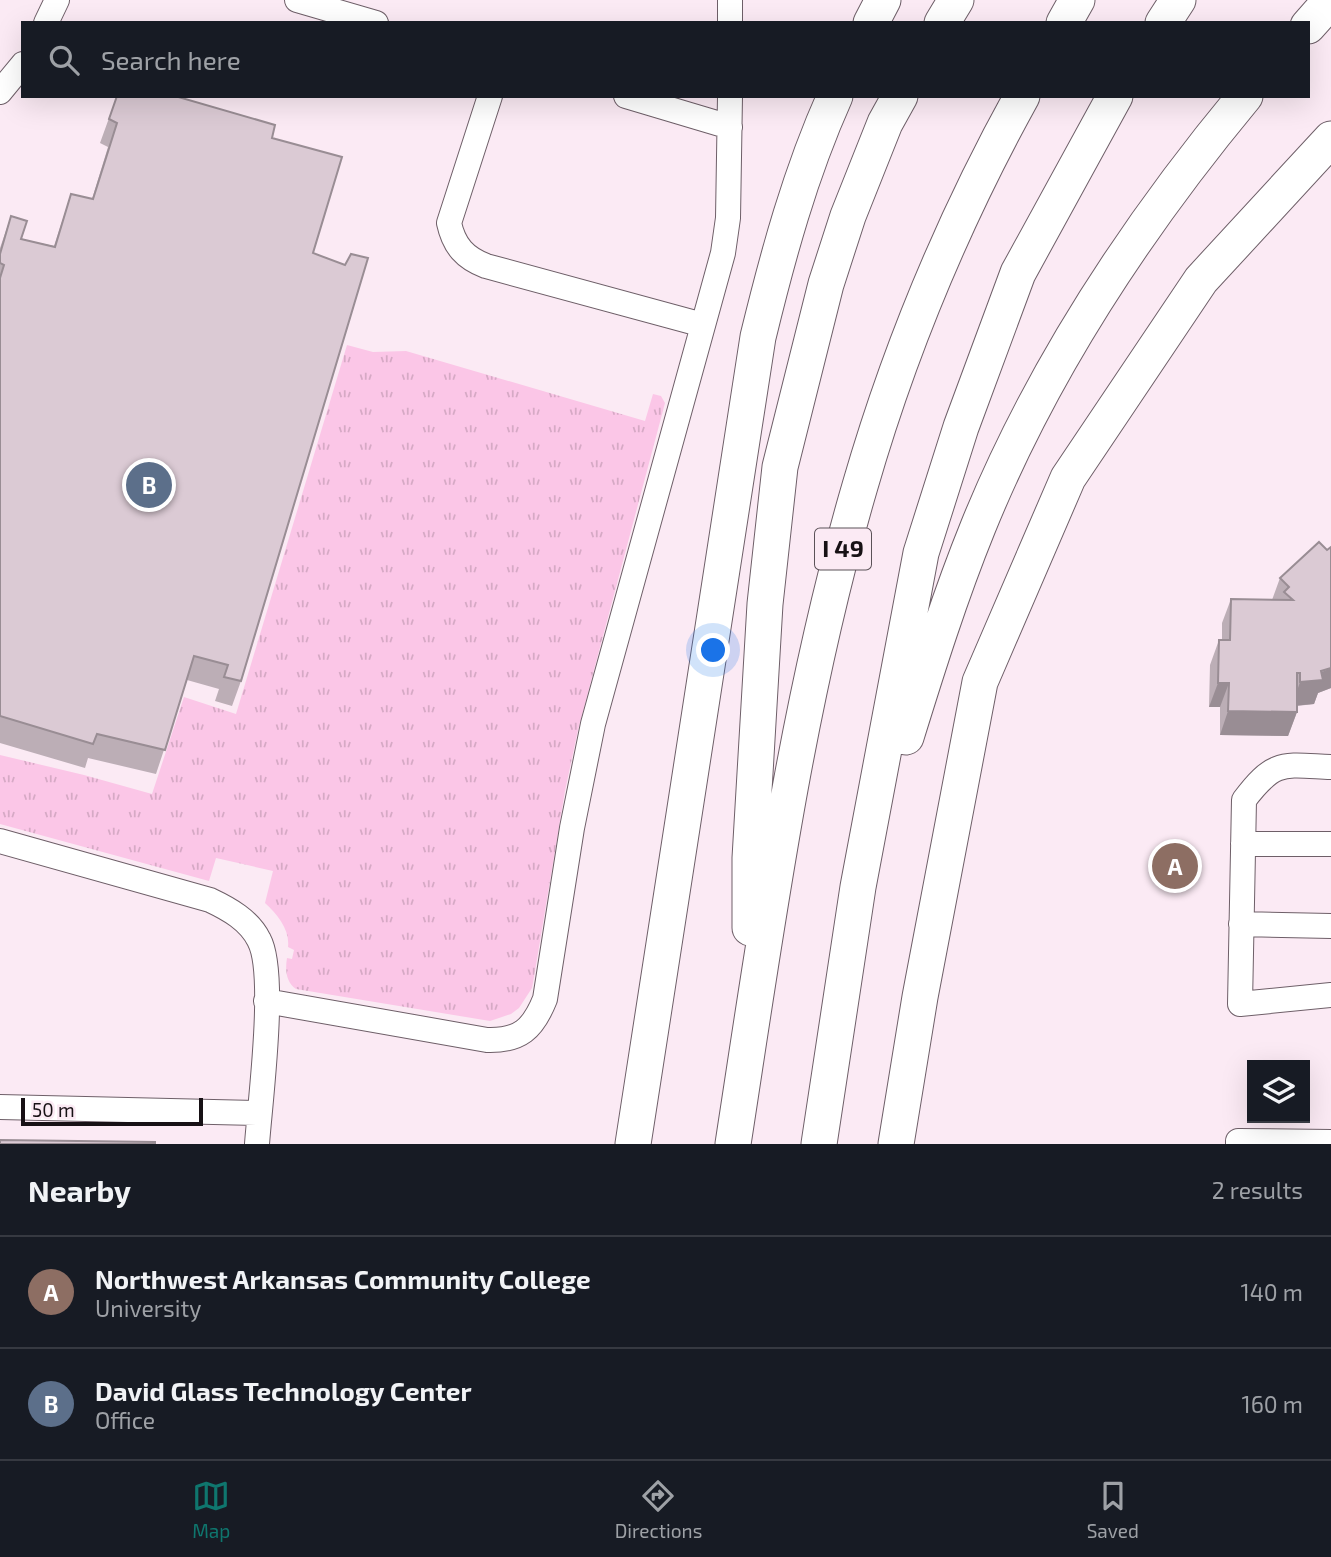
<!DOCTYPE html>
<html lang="en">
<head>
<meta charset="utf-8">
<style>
  :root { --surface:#171b24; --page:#20242c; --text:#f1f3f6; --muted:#9ea1a6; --line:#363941; --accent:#0f766e }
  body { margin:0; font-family:"Exo 2",sans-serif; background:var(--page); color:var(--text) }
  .controls { position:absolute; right:21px; bottom:21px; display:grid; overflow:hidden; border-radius:0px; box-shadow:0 7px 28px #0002 }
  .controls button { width:63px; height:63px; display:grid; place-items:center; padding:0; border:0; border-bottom:2px solid var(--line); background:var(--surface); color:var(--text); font:35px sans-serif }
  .scale { position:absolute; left:21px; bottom:18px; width:182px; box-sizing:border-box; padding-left:7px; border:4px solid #171115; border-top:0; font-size:19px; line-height:24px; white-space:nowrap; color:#171115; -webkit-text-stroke:5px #fbeaf4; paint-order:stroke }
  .you { position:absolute; left:714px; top:651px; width:24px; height:24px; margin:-18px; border:5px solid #fff; border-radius:50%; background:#1a73e8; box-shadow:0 0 0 10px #1a73e833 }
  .badge { display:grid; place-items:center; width:46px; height:46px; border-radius:50%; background:var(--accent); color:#fff; font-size:23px; font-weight:700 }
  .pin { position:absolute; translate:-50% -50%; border:4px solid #fff; box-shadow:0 2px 7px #0006 }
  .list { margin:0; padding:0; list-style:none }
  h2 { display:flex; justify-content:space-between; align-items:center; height:91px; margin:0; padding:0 28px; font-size:30px }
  h2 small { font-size:23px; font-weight:400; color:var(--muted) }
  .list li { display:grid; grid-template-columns:46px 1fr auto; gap:21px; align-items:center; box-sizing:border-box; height:112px; padding:0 28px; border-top:2px solid var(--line) }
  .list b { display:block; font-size:26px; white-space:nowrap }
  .list p { margin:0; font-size:23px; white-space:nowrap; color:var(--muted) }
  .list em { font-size:23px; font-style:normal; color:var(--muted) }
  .icon { flex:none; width:38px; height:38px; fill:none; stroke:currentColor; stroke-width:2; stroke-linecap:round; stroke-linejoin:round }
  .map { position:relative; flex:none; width:1331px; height:1144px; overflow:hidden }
  .search { position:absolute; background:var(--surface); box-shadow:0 7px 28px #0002; left:21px; right:21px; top:21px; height:77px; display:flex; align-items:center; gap:18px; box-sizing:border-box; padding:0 24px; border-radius:0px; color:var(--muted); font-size:26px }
  .sheet { height:315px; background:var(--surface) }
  nav { display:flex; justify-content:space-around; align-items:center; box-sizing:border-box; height:98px; border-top:2px solid var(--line); background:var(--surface); font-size:19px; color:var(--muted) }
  nav a { display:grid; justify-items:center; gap:4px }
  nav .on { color:var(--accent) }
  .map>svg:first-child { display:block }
</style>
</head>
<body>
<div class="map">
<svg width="1331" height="1144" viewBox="0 0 1331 1144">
  <defs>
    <pattern id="grass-tufts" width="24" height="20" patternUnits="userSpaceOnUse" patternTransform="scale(1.75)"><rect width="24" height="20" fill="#fbc6e7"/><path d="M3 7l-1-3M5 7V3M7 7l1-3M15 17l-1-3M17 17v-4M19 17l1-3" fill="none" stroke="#d6a9c5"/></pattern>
  </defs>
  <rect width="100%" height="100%" fill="#fbeaf4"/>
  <path fill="url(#grass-tufts)" d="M347,345L373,352L406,351L645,421L653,394L661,396L665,403L578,730L565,791L534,977L532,988L519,1008L511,1014L490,1021L296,989C286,982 285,970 287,958L292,959L294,950L288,947C290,930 278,915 265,903L273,871L216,858L209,881L0,824V755L84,775L152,794L184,697L236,714Z"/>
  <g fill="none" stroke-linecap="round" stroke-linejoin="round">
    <g stroke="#6e5f68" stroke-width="26">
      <path id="minor" d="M297,0L376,23
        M730,0V23
        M46,23L57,0
        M0,92L23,64
        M490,96L449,223C454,246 465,258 486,266L703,325
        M626,96L730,127
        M1331,767C1283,765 1275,759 1244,800L1240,1004L1331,995
        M0,841L210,900C229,909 249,920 259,940C277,973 260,1102 257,1144
        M1243,844H1331
        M1241,924L1331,926
        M266,1001L487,1040C520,1041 533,1029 545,999L572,828L593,724L723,253L728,218L730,96
        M0,1107L259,1113
        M1238,1144V1141L1331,1142"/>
    </g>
    <g stroke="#6e5f68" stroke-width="37">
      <path id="highway" d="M871,23L883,0
        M942,23L956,0
        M1064,23L1077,0
        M1163,23L1178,0
        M1308,26L1331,0
        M906,737C928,666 950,596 978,527C1042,369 1137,226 1245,96
        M750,928V858L765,604L780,467L826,284L848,216L885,123L900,96
        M633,1144L758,337C778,255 800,174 835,96
        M733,1144C767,924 797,701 860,486C899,351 954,219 1022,96
        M819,1144L858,887L921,553L961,427L1018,273L1115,96
        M896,1144L920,997L980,682L1068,478L1201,280L1331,139"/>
    </g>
    <use href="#minor" stroke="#fff" stroke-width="24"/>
    <use href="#highway" stroke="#fff" stroke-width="35"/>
  </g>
  <path fill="#bcaeb6" d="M117,96L272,138L313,253L241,681L232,706L215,701L219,689L187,680L156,774L88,758L85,768L0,743V248L11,216L21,239L54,246L71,194L92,199L108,147L100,143Z
    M1331,547V688L1318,693L1314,704L1297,706V712L1288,736L1220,735V707H1209L1210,665L1219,640H1222V623L1231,599L1272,600L1280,578Z"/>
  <path fill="#998d94" d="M1331,668V688L1318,693L1314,704L1292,706L1300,682Z
    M1218,683H1229L1220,707H1209Z
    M1228,711L1297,712L1288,736L1220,735Z"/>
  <path fill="#dbcad4" stroke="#998d94" stroke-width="2" d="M117,96H175L275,125L272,138L342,157L313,253L345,265L351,254L368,258L241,681L224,677L228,665L194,656L165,750L97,734L93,744L0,716V278L4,265L0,263V254L11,216L27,221L21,239L55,247L71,194L93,199L117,123L109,119Z
    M1319,542L1327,550L1331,547V668L1321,671L1323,680L1300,682V673H1297V712L1228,711L1229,683H1218L1219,640H1230L1231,599L1293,600L1284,592L1289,587L1280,578Z
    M0,1140L155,1142V1144H0Z"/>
  <g text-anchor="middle" stroke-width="5" stroke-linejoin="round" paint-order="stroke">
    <rect fill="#fbeaf4" stroke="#5b5258" stroke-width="2" x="815" y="528.5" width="56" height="41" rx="5"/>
    <g font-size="24" font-weight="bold" fill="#171115">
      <text x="843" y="557">I 49</text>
    </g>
  </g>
</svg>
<div class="controls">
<button><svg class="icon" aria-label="layers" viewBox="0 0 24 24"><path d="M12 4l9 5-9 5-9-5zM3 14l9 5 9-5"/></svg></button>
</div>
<div class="scale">50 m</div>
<div class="you"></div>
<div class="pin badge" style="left:1175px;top:866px;background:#8d6e63">A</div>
<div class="pin badge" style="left:149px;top:485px;background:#5c6f8a">B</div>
<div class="search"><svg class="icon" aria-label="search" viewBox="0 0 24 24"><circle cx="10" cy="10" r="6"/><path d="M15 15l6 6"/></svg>Search here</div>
</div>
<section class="sheet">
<h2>Nearby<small>2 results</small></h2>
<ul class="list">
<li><span class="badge" style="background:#8d6e63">A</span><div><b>Northwest Arkansas Community College</b><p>University</p></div><em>140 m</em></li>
<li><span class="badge" style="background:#5c6f8a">B</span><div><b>David Glass Technology Center</b><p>Office</p></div><em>160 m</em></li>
</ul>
</section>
<nav>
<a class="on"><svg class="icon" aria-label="map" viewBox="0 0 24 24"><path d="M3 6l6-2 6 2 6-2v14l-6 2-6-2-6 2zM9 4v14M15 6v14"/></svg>Map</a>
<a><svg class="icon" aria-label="directions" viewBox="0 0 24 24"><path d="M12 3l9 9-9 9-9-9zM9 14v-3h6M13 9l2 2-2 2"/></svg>Directions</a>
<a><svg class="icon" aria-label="saved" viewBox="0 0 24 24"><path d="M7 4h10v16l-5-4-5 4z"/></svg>Saved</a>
</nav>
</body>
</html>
